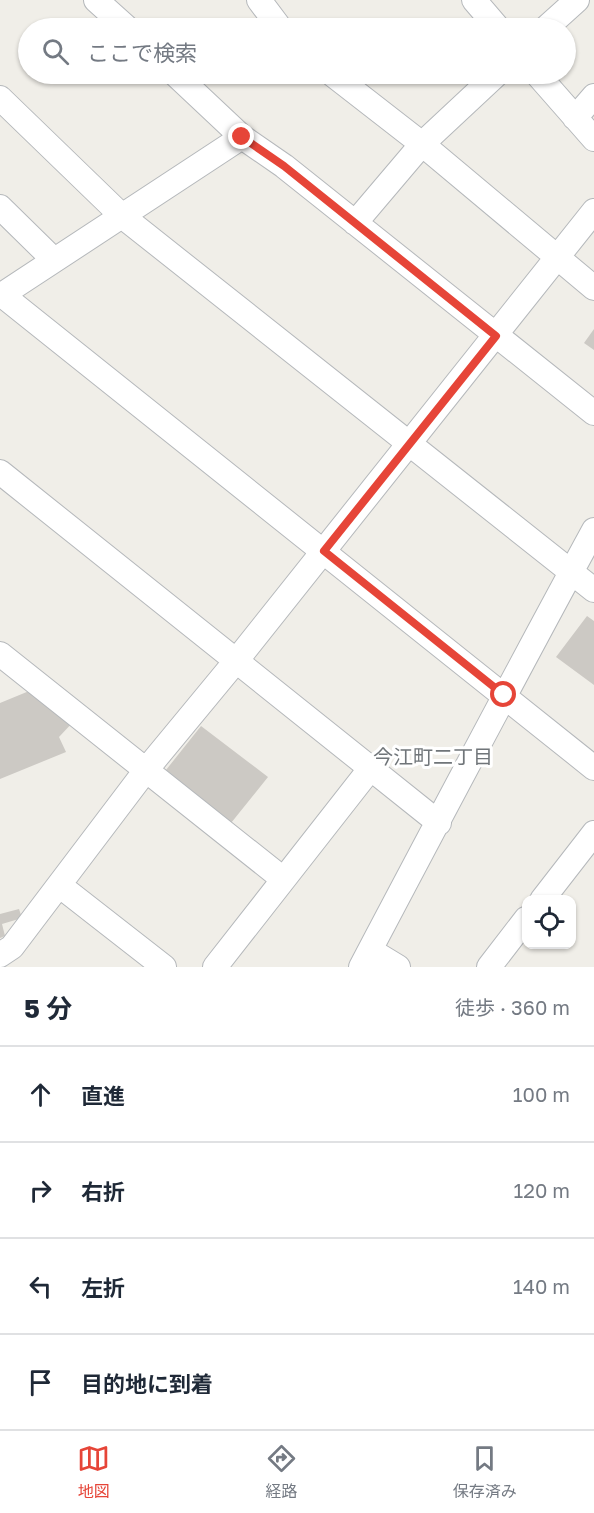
<!DOCTYPE html>
<html lang="ja">
<head>
<meta charset="utf-8">
<style>
  :root { --surface:#fff; --page:#f2f2f3; --text:#1f2937; --muted:#747a83; --line:#e0e1e3; --accent:#e64538 }
  body { margin:0; font-family:"Golos Text","Noto Sans JP",sans-serif; background:var(--page); color:var(--text) }
  .controls { position:absolute; right:18px; bottom:18px; display:grid; overflow:hidden; border-radius:12px; box-shadow:0 2px 4px #0004 }
  .controls button { width:54px; height:54px; display:grid; place-items:center; padding:0; border:0; border-bottom:2px solid var(--line); background:var(--surface); color:var(--text); font:30px sans-serif }
  .stop { position:absolute; width:18px; height:18px; margin:-14px; border:4px solid #e64538; border-radius:50%; background:#fff }
  .stop.end { background:#e64538; border-color:#fff; box-shadow:0 2px 6px #0008 }
  .list { margin:0; padding:0; list-style:none }
  h2 { display:flex; justify-content:space-between; align-items:center; height:78px; margin:0; padding:0 24px; font-size:26px }
  h2 small { font-size:20px; font-weight:400; color:var(--muted) }
  .list li { display:grid; grid-template-columns:39px 1fr auto; gap:18px; align-items:center; box-sizing:border-box; height:96px; padding:0 24px; border-top:2px solid var(--line) }
  .list b { display:block; font-size:22px; white-space:nowrap }
  .list em { font-size:20px; font-style:normal; color:var(--muted) }
  .icon { flex:none; width:33px; height:33px; fill:none; stroke:currentColor; stroke-width:2; stroke-linecap:round; stroke-linejoin:round }
  .map { position:relative; flex:none; width:594px; height:967px; overflow:hidden }
  .search { position:absolute; background:var(--surface); box-shadow:0 2px 4px #0004; left:18px; right:18px; top:18px; height:66px; display:flex; align-items:center; gap:15px; box-sizing:border-box; padding:0 21px; border-radius:33px; color:var(--muted); font-size:22px }
  .sheet { height:462px; background:var(--surface) }
  nav { display:flex; justify-content:space-around; align-items:center; box-sizing:border-box; height:84px; border-top:2px solid var(--line); background:var(--surface); font-size:16px; color:var(--muted) }
  nav a { display:grid; justify-items:center; gap:3px }
  nav .on { color:var(--accent) }
  .map>svg:first-child { display:block }
</style>
</head>
<body>
<div class="map">
<svg width="594" height="967" viewBox="0 0 594 967">
  <rect width="100%" height="100%" fill="#f0eee8"/>
  <path fill="#ccc9c4" d="M594,329V350L584,343Z
    M587,616L594,621V685L556,657Z
    M34,689L74,721L59,737L66,752L0,779V703Z
    M201,726L268,777L231,823L166,770Z
    M19,909L22,918L2,924L5,936L0,938V914Z"/>
  <g fill="none" stroke-linecap="round" stroke-linejoin="round">
    <g stroke="#b5b8bb" stroke-width="26">
      <path id="minor" d="M96,0L127,28
        M259,0L280,28
        M474,0L498,28
        M546,28L577,0
        M175,74L242,137L284,166L594,413
        M332,74L422,144L594,288
        M537,74L594,139
        M0,98L122,216L594,590
        M575,118L594,96
        M0,207L54,260
        M355,223L422,144L497,74
        M2,295L594,768
        M0,296L242,137
        M0,472L439,823
        M0,654L283,879
        M59,885L164,967
        M542,900L594,833
        M370,950L398,967
        M0,955L12,947L146,770L236,661L594,211
        M215,967L370,769
        M361,967C438,821 515,675 594,530
        M489,967L526,919"/>
    </g>
    <use href="#minor" stroke="#fff" stroke-width="24"/>
  </g>
  <g fill="none" stroke-linecap="round" stroke-linejoin="round">
    <path stroke="#e64538" stroke-width="8" d="M242,137L284,166L496,336L324,551L504,695"/>
  </g>
  <g text-anchor="middle" stroke-width="6" stroke-linejoin="round" paint-order="stroke">
    <g font-size="20" fill="#707579" stroke="#fff">
      <text x="433" y="764">今江町二丁目</text>
    </g>
  </g>
</svg>
<div class="controls">
<button><svg class="icon" aria-label="locate" viewBox="0 0 24 24"><circle cx="12" cy="12" r="6"/><path d="M12 2v4M12 18v4M2 12h4M18 12h4"/></svg></button>
</div>
<div class="stop" style="left:504px;top:695px"></div>
<div class="stop end" style="left:242px;top:137px"></div>
<div class="search"><svg class="icon" aria-label="search" viewBox="0 0 24 24"><circle cx="10" cy="10" r="6"/><path d="M15 15l6 6"/></svg>ここで検索</div>
</div>
<section class="sheet">
<h2>5 分<small>徒歩 · 360 m</small></h2>
<ul class="list">
<li><svg class="icon" aria-label="ahead" viewBox="0 0 24 24"><path d="M12 20V5M6 11l6-6 6 6"/></svg><div><b>直進</b></div><em>100 m</em></li>
<li><svg class="icon" aria-label="right" viewBox="0 0 24 24"><path d="M7 20v-9h11M14 6l5 5-5 5"/></svg><div><b>右折</b></div><em>120 m</em></li>
<li><svg class="icon" aria-label="left" viewBox="0 0 24 24"><path d="M17 20v-9H6M10 6l-5 5 5 5"/></svg><div><b>左折</b></div><em>140 m</em></li>
<li><svg class="icon" aria-label="arrive" viewBox="0 0 24 24"><path d="M6 21V4h12l-3 4 3 4H6"/></svg><div><b>目的地に到着</b></div></li>
</ul>
</section>
<nav>
<a class="on"><svg class="icon" aria-label="map" viewBox="0 0 24 24"><path d="M3 6l6-2 6 2 6-2v14l-6 2-6-2-6 2zM9 4v14M15 6v14"/></svg>地図</a>
<a><svg class="icon" aria-label="directions" viewBox="0 0 24 24"><path d="M12 3l9 9-9 9-9-9zM9 14v-3h6M13 9l2 2-2 2"/></svg>経路</a>
<a><svg class="icon" aria-label="saved" viewBox="0 0 24 24"><path d="M7 4h10v16l-5-4-5 4z"/></svg>保存済み</a>
</nav>
</body>
</html>
